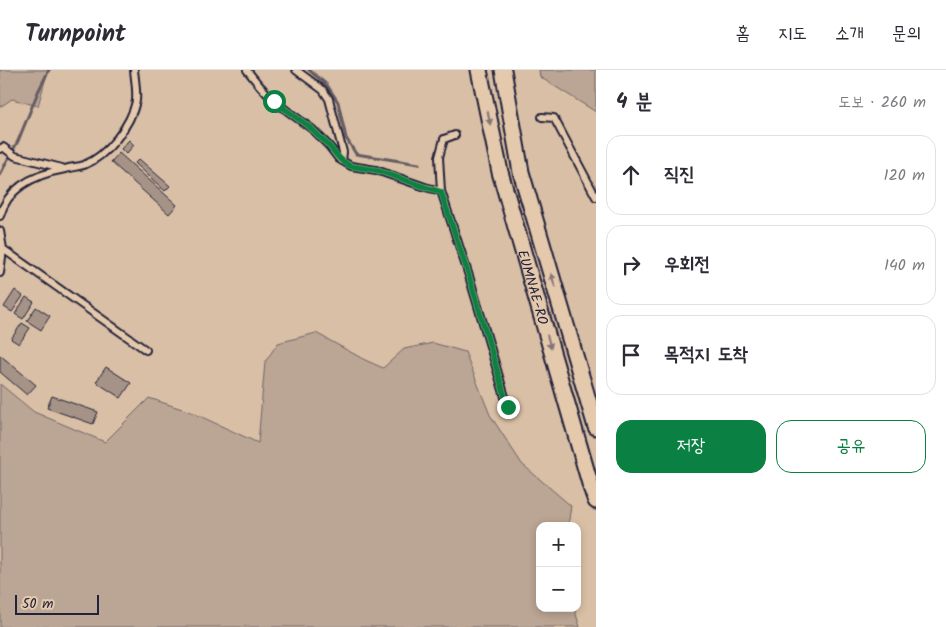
<!DOCTYPE html>
<html lang="ko">
<head>
<meta charset="utf-8">
<style>
  :root { --surface:#fff; --page:#f7f7f7; --text:#2b2b33; --muted:#7c7c81; --line:#e1e1e2; --accent:#0b8043 }
  body { margin:0; font-family:Kalam,"Poor Story",sans-serif; background:var(--page); color:var(--text) }
  .controls { position:absolute; right:15px; bottom:15px; display:grid; overflow:hidden; border-radius:10px; box-shadow:0 2px 8px #0003 }
  .controls button { width:45px; height:45px; display:grid; place-items:center; padding:0; border:0; border-bottom:1px solid var(--line); background:var(--surface); color:var(--text); font:25px sans-serif }
  .scale { position:absolute; left:15px; bottom:12px; width:84px; box-sizing:border-box; padding-left:5px; border:2px solid #22223b; border-top:0; font-size:14px; line-height:18px; white-space:nowrap; color:#22223b; -webkit-text-stroke:4px #e5c9ac; paint-order:stroke }
  .stop { position:absolute; width:15px; height:15px; margin:-11px; border:4px solid #0b8043; border-radius:50%; background:#fff }
  .stop.end { background:#0b8043; border-color:#fff; box-shadow:0 1px 5px #0008 }
  .list { margin:0; padding:0; list-style:none }
  h2 { display:flex; justify-content:space-between; align-items:center; height:65px; margin:0; padding:0 20px; font-size:21px }
  h2 small { font-size:16px; font-weight:400; color:var(--muted) }
  .list li { display:grid; grid-template-columns:32px 1fr auto; gap:15px; align-items:center; box-sizing:border-box; height:80px; margin:0 10px 10px; padding:0 10px; border:1px solid var(--line); border-radius:15px }
  .list b { display:block; font-size:19px; white-space:nowrap }
  .list em { font-size:16px; font-style:normal; color:var(--muted) }
  .actions { display:flex; gap:10px; padding:15px 20px }
  .actions a { flex:1; padding:11px 0; border:1px solid var(--accent); border-radius:15px; text-align:center; font-size:18px; color:var(--accent) }
  .actions .main { background:var(--accent); color:#fff }
  .icon { flex:none; width:28px; height:28px; fill:none; stroke:currentColor; stroke-width:2; stroke-linecap:round; stroke-linejoin:round }
  .map { position:relative; flex:none; width:596px; height:557px; overflow:hidden }
  header { display:flex; align-items:center; gap:30px; box-sizing:border-box; height:70px; padding:0 25px; background:var(--surface); border-bottom:1px solid var(--line) }
  header strong { font-size:24px }
  nav { display:flex; gap:28px; margin-inline-start:auto; font-size:18px }
  main { display:flex }
  aside { flex:1; background:var(--surface) }
  .map>svg:first-child { display:block }
</style>
</head>
<body>
<header>
<strong>Turnpoint</strong>
<nav><a>홈</a><a>지도</a><a>소개</a><a>문의</a></nav>
</header>
<main>
<div class="map">
<svg width="596" height="557" viewBox="0 0 596 557">
  <rect width="100%" height="100%" fill="#d9bfa5"/>
  <filter id="ink" filterUnits="userSpaceOnUse"><feTurbulence type="fractalNoise" baseFrequency=".02" numOctaves="2"/><feDisplacementMap in="SourceGraphic" scale="10" xChannelSelector="R" yChannelSelector="G"/><feConvolveMatrix kernelMatrix="1 2 1 2 8 2 1 2 1" color-interpolation-filters="sRGB"/></filter>
  <g filter="url(#ink)">
    <path fill="#bba594" stroke="#6e6468" d="M0,0H48L38,36L12,29L0,37Z
      M539,0H596V42L540,7Z
      M316,263L365,290L383,298L404,279L433,273L465,282L490,345L522,394L571,436L568,456H540V538H574L580,557H0V314L34,342L105,372L149,328L191,342L258,373L265,292L278,273Z"/>
    <g fill="none" stroke-linecap="round" stroke-linejoin="round">
      <path stroke="#655c62" stroke-width="3" d="M309,0L327,15L338,32L346,68L356,84L419,94
        M0,105L7,91L18,71L38,22L49,0"/>
    </g>
    <path fill="#a69387" stroke="#22223b" d="M129,70L134,75L126,84L121,79Z
      M119,83L177,135L169,144L111,92Z
      M139,89L170,116L165,121L135,93Z
      M15,220L23,226L12,242L4,237Z
      M26,227L34,232L23,249L15,244Z
      M36,237L50,246L41,260L27,251Z
      M22,253L30,258L19,274L11,269Z
      M0,285L36,315L27,325L0,302Z
      M106,297L131,313L121,328L96,312Z
      M52,326L98,342L93,354L47,338Z"/>
    <g fill="none" stroke-linecap="round" stroke-linejoin="round">
      <g stroke="#22223b" stroke-width="10">
        <path id="service" d="M247,0L259,15L274,31L312,59L329,76L339,89L351,96L376,100L425,117L441,121L469,206L508,337
          M296,0L323,20L329,29L343,82L342,91
          M542,47L554,48L596,127
          M0,79L3,77L15,86L62,98
          M441,121L439,87L444,69L455,65
          M0,146C8,116 37,104 65,99C71,97 78,97 84,95C107,86 131,55 136,31C137,21 135,10 134,0
          M0,161L3,179L0,203
          M3,179L146,280"/>
      </g>
      <g stroke="#22223b" stroke-width="19">
        <g id="tertiary">
          <path id="s1" d="M479,0L500,102L591,417L596,431"/>
          <path d="M503,0L521,102L596,357"/>
        </g>
      </g>
      <use href="#service" stroke="#e5c9ac" stroke-width="6"/>
      <use href="#tertiary" stroke="#e5c9ac" stroke-width="15"/>
    </g>
    <defs><path id="oneway-solid" d="M-6-.8H1V-3.2L6.5 0L1 3.2V.8H-6Z" transform="scale(1.25)"/></defs>
    <g fill="#847674">
      <use href="#oneway-solid" transform="translate(489 48) rotate(79)"/>
      <use href="#oneway-solid" transform="translate(553 210) rotate(-106)"/>
      <use href="#oneway-solid" transform="translate(549 272) rotate(74)"/>
    </g>
  </g>
  <g fill="none" stroke-linecap="round" stroke-linejoin="round" filter="url(#ink)">
    <path stroke="#0b8043" stroke-width="6" d="M274,31L312,59L329,76L340,89L350,96L376,100L425,117L441,122L469,206L508,337"/>
  </g>
  <g text-anchor="middle" stroke-width="5" stroke-linejoin="round" paint-order="stroke">
    <g font-size="14" fill="#22223b" stroke="#e5c9ac">
      <text dy="5" stroke="none"><textPath href="#s1" startOffset="224">EUMNAE-RO</textPath></text>
    </g>
  </g>
</svg>
<div class="controls">
<button>+</button>
<button>−</button>
</div>
<div class="scale">50 m</div>
<div class="stop" style="left:274px;top:31px"></div>
<div class="stop end" style="left:508px;top:337px"></div>
</div>
<aside>
<h2>4 분<small>도보 · 260 m</small></h2>
<ul class="list">
<li><svg class="icon" aria-label="ahead" viewBox="0 0 24 24"><path d="M12 20V5M6 11l6-6 6 6"/></svg><div><b>직진</b></div><em>120 m</em></li>
<li><svg class="icon" aria-label="right" viewBox="0 0 24 24"><path d="M7 20v-9h11M14 6l5 5-5 5"/></svg><div><b>우회전</b></div><em>140 m</em></li>
<li><svg class="icon" aria-label="arrive" viewBox="0 0 24 24"><path d="M6 21V4h12l-3 4 3 4H6"/></svg><div><b>목적지 도착</b></div></li>
</ul>
<div class="actions"><a class="main">저장</a><a>공유</a></div>
</aside>
</main>
</body>
</html>
